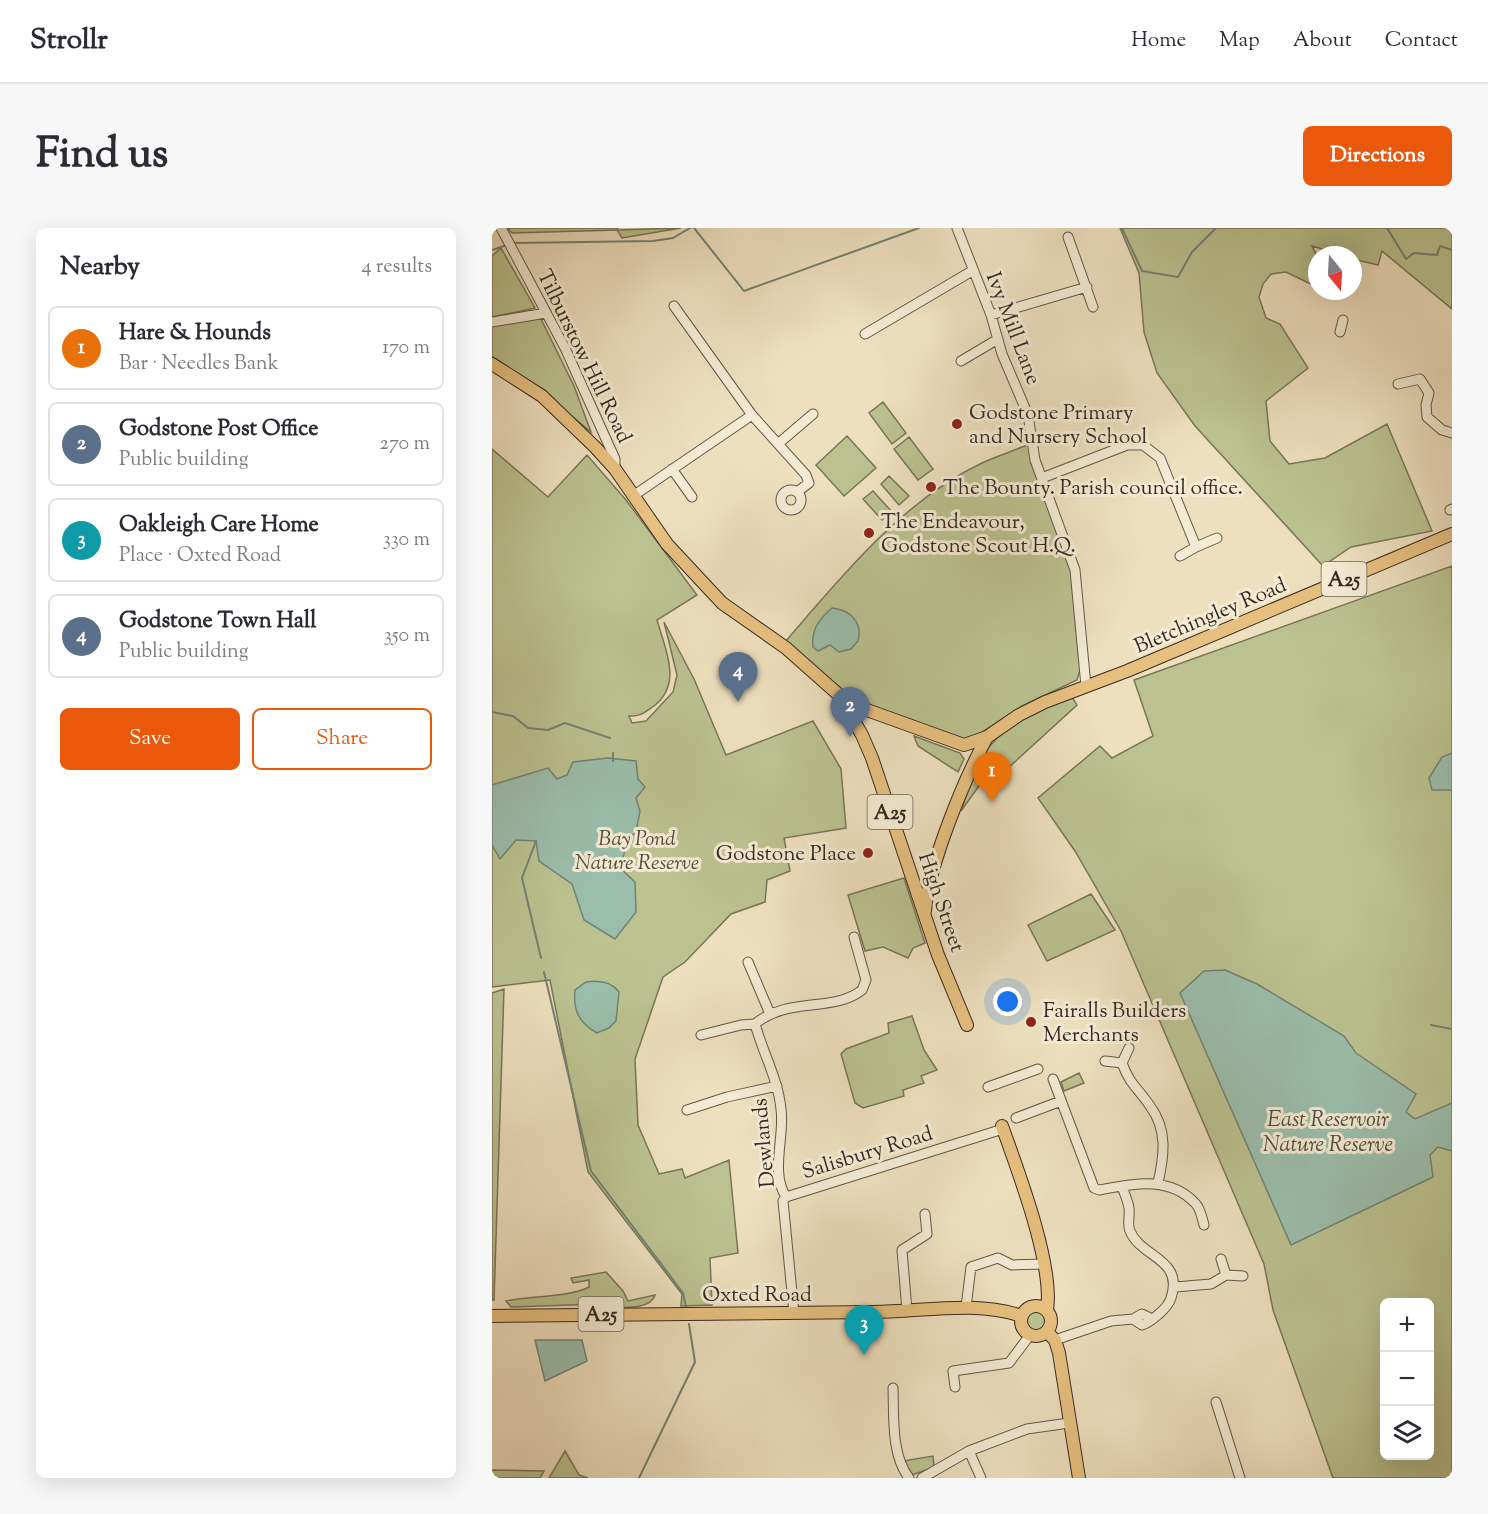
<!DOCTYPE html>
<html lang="en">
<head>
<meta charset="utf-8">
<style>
  :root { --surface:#fff; --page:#f7f7f7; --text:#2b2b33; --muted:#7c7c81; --line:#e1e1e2; --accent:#ea580c }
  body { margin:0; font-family:"Sorts Mill Goudy",serif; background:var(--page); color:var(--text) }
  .controls { position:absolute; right:18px; bottom:18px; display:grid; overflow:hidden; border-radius:9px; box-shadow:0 6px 24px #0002 }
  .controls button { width:54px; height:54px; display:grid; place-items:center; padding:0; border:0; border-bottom:2px solid var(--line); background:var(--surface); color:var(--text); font:30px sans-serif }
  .compass { position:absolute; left:816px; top:18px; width:54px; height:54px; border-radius:50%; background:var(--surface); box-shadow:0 6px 24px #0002; rotate:162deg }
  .you { position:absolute; left:516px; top:774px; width:21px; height:21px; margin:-15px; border:4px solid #fff; border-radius:50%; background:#1a73e8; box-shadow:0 0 0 9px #1a73e833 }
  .badge { display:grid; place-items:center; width:39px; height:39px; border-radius:50%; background:var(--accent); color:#fff; font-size:20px; font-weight:700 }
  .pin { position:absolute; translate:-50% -50px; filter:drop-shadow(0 2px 3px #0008) }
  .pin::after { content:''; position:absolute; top:32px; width:21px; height:18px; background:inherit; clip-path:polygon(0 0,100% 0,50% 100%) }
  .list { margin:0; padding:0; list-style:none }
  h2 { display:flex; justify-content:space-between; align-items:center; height:78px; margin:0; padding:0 24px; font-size:26px }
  h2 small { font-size:20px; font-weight:400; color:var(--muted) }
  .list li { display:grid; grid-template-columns:39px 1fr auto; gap:18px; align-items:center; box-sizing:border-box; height:84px; margin:0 12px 12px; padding:0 12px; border:2px solid var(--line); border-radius:9px }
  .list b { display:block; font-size:22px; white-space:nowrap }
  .list p { margin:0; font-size:20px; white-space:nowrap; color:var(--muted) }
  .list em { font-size:20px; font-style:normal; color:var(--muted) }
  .actions { display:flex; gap:12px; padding:18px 24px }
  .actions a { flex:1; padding:14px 0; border:2px solid var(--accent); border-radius:9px; text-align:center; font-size:21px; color:var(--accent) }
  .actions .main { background:var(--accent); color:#fff }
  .icon { flex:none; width:33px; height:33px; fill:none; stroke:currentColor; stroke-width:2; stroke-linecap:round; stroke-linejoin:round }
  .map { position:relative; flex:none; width:960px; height:1250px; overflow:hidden; border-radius:9px }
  header { display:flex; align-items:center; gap:36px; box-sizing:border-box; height:84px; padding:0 30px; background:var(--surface); border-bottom:2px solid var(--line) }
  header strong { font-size:28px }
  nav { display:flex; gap:33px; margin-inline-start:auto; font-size:21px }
  .intro { display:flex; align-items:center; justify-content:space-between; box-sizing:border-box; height:144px; padding:0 36px }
  h1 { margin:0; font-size:42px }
  .button { padding:15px 27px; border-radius:9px; background:var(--accent); color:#fff; font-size:21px; font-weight:700 }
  main { display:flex; gap:36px; padding:0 36px }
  aside { flex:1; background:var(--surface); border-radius:9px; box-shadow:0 6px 24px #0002 }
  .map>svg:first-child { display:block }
</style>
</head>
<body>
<header>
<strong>Strollr</strong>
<nav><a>Home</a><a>Map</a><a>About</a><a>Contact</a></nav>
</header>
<div class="intro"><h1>Find us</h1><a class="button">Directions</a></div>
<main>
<aside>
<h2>Nearby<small>4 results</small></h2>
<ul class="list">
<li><span class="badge" style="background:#e8710a">1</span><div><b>Hare &amp; Hounds</b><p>Bar · Needles Bank</p></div><em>170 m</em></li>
<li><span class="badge" style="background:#5c6f8a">2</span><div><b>Godstone Post Office</b><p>Public building</p></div><em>270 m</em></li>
<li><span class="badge" style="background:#0f9aa8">3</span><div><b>Oakleigh Care Home</b><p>Place · Oxted Road</p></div><em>330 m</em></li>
<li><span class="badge" style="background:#5c6f8a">4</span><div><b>Godstone Town Hall</b><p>Public building</p></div><em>350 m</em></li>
</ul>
<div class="actions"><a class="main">Save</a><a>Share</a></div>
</aside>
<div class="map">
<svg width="960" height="1250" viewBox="0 0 960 1250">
  <rect width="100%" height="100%" fill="#eee0bf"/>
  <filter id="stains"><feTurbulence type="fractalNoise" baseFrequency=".00333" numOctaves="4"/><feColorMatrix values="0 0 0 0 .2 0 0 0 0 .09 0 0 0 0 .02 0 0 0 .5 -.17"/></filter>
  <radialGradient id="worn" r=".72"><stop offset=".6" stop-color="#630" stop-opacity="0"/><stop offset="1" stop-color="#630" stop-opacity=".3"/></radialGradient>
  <path fill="#bbc290" stroke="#787658" stroke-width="1.5" fill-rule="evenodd" d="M15,0H125L126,2L189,0L130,10L125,2L20,5Z
    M628,0H960V81L890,23L886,37L861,31V27H850L820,18L825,28V59L794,44L779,46L771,56L767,69L774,90L788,96L816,140L774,173L778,213L797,236L833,230L895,196L940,303L859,319L831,338L703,198L665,145L652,104L647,45Z
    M9,20L43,80L0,89V28Z
    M48,89L82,158L99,204L52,165L0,128V97Z
    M391,174L414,205L400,216L377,185Z
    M355,208L384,240L352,268L324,237Z
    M417,209L441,241L426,252L402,221Z
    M537,216L539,235L578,334L588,442L585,452L530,478L478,512H468L362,472L293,414C348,350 411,272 490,235C505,228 522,223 537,216Z
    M0,221L56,269L95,227L134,272L205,367L165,392C173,421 191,455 162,478C153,484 148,489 137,488L140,495L154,493L181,464L185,447L172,394L202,451L234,527L321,493L349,541L354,600L292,610L298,643L275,652L273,674L239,686L193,734L171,749L143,831L146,897L167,946L190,941L193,950L237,932L246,1025L218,1030L220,1077L189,1078L190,1066L96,944L58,752L0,759Z
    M397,248L417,268L407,277L389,256Z
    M381,263L400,284L390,292L371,271Z
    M960,338V1250H841L781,1082L772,1036L629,703L583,623L546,570L608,518L620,530L661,508L642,452ZM892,1074H938V1228H892Z
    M580,469L585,477L514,542L490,528C513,495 544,483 580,469Z
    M422,508L468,525L472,531L466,544L426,518Z
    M487,534L512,547L494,558Z
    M484,538L489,555L469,583Z
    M412,650L433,715L421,720L416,730L391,719L373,723L356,667Z
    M599,666L623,702L555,733L536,697Z
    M12,761L2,1072H0V765Z
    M420,788L432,822L445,842L429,848L432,855L411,862L412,868L371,880L363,875L349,826L354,821L397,805L396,795Z
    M587,845L592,855L572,863L569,854Z
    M114,1044L131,1063L136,1073L163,1067C158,1084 124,1078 110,1079L109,1076L19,1079L14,1073C38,1068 79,1069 97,1059V1052L81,1055L79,1050Z
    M533 1093a11 11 0 1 1 22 0a11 11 0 1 1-22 0Z
    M73,1223L87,1247L96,1250H57Z
    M441,1228L442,1239L420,1247L411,1233Z
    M0,1242L52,1243L48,1250H0Z"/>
  <path fill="#9bbeac" stroke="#728274" stroke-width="1.5" d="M340,380C358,382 371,394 366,413L359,421L347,424L338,417L326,423L321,419C319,402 327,391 340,380Z
    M960,525V562H940L937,550L950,529Z
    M116,530L144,533L146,551L153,559L144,570L148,583L144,604L136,612L128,640L143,654L144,684L123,711L92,692L80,656L47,633L44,613L24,612L8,631L0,617V557L56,540L65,551L75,547L81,534Z
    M733,742L765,756L852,808L864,825L924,866L914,884L923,891L960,875V923L946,919L938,927L941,949L799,1017L688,765L712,743Z
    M94,754C107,752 119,753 127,764L124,793L117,800L105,805C86,794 81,782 83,762Z
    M43,1112H90L95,1133L53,1153Z"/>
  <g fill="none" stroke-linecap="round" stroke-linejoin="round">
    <path stroke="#728274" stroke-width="2" d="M202,0L252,63L427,0
      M630,0L650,43L686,49L700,24L724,0
      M895,0L914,31L922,25L945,27L948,18L960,22
      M21,15L161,13L181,10L198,0
      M0,22L15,17
      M0,484L21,488L36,500L56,502L73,495L118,510
      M121,533V525
      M44,613L30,650L49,730
      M52,744L99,943L191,1065L194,1079
      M939,797L960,801
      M147,1250L203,1134L197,1096"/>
    <g stroke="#635747" stroke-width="11">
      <path id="minor" d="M9,0L73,120L123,231V241
        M465,0L499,87L510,126L536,187L543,232L583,342L594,458
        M576,9L601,79
        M182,78L260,187L314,247L317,255L305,264
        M499,87L595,59
        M0,94L54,85
        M848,104L851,92
        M373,106L480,43
        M469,133L506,111
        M906,156L928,151L937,165L934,177L935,189L950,202L960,205
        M287,215L321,186
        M180,241L200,269
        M550,250L635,217H651L668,230L704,319L688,328
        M289 272a10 10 0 1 1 20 0a10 10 0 1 1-20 0Z
        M141,268L260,187
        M958,282L960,281
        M704,319L725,310
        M256,734L278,786
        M209,807L249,797L263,796
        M637,820L630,835C638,857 646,860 658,878C676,902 672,928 666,955
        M613,833L630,835
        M561,851L602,960L607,962C640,956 677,947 703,975C708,979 710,990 712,997
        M496,859L546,841
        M195,882L235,869L285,858
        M524,890L569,873
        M630,958C632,965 636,973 637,980C638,988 635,997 638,1003C649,1030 692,1030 679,1070C676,1080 659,1094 650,1097L641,1091
        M294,969C278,944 293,908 289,881C286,851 271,825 263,796C297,768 341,785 370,762L374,752L362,709
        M734,1047L751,1048
        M683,1059L719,1056L734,1047L729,1031
        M474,1079L479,1039L506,1030L520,1037L551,1036
        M415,1083L410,1022L435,1006L433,986
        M302,1085L291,973L294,969L511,901
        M563,1112L619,1093L641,1091L650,1086L658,1090
        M463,1159L461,1143L517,1135L538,1107
        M401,1160C402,1188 399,1227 417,1250
        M724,1174L748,1250
        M430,1250L477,1223
        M489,1250L477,1223L535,1201L577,1195"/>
    </g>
    <g stroke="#35291f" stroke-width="14">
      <path id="major" d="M0,136L50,168L103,219L123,241L175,316L230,375L294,420L347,467L375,482L472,517L495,509L527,487L553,474L635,443L960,306
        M347,467L370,507L380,530L446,727L475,797
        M433,683C437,636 472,552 495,509
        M510,898C526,943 562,1037 555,1082
        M529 1093a15 15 0 1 1 30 0a15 15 0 1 1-30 0Z
        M0,1088C127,1086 254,1085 381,1084C431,1084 482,1072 530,1088
        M555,1104L563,1112L567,1125L587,1250"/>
    </g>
    <use href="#minor" stroke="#f4ebd5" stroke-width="9"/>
    <use href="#major" stroke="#e7c080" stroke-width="12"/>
  </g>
  <g fill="#8f2418" stroke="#f4ebd5" stroke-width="2">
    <circle cx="465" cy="196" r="6"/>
    <circle cx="439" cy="259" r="6"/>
    <circle cx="377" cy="305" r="6"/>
    <circle cx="376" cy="625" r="6"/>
    <circle cx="539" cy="794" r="6"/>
  </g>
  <g text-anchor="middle" stroke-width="6" stroke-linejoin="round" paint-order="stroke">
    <g fill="#f4ebd5" stroke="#6e6356" stroke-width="1.5">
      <rect x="829.5" y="334" width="45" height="34" rx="4.5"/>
      <rect x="375.5" y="567" width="45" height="34" rx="4.5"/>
      <rect x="86.5" y="1069" width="45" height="34" rx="4.5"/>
    </g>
    <g font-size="20" font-weight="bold" fill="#35291f">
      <text x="852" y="358">A25</text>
      <text x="398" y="591">A25</text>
      <text x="109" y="1093">A25</text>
    </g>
    <g font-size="21" fill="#35291f" stroke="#f4ebd5">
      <text transform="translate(522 100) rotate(69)" y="7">Ivy Mill Lane</text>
      <text transform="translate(93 128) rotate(64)" y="7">Tilburstow Hill Road</text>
      <text transform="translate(718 387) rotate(-23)" y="7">Bletchingley Road</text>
      <text transform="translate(450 674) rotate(71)" y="7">High Street</text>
      <text transform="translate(271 915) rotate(-95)" y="7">Dewlands</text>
      <text transform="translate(375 924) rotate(-17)" y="7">Salisbury Road</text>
      <text x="265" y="1073">Oxted Road</text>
    </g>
    <g font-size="21" fill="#35291f" stroke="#f4ebd5" text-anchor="start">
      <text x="477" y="191">Godstone Primary<tspan x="477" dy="24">and Nursery School</tspan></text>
      <text x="451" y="266">The Bounty. Parish council office.</text>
      <text x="389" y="300">The Endeavour,<tspan x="389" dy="24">Godstone Scout H.Q.</tspan></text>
      <text x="364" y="632" text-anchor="end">Godstone Place</text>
      <text x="551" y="789">Fairalls Builders<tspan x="551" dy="24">Merchants</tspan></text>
    </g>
    <g font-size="21" font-style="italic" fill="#564f3b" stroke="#f4ebd5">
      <text x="145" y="617">Bay Pond<tspan x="145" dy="24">Nature Reserve</tspan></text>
    </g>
    <g font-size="22" font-style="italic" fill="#4e4e42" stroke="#f4ebd5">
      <text x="836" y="898">East Reservoir<tspan x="836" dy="25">Nature Reserve</tspan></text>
    </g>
  </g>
  <rect width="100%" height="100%" filter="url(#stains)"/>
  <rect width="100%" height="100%" fill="url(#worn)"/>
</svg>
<div class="controls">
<button>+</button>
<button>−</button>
<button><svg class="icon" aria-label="layers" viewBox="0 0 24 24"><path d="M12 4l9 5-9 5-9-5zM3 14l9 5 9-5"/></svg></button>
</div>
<svg class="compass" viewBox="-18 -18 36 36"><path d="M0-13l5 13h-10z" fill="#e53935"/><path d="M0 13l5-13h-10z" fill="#7c7c81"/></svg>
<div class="you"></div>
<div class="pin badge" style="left:500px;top:574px;background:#e8710a">1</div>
<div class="pin badge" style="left:358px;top:509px;background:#5c6f8a">2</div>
<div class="pin badge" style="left:372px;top:1127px;background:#0f9aa8">3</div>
<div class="pin badge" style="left:246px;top:474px;background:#5c6f8a">4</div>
</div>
</main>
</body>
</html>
